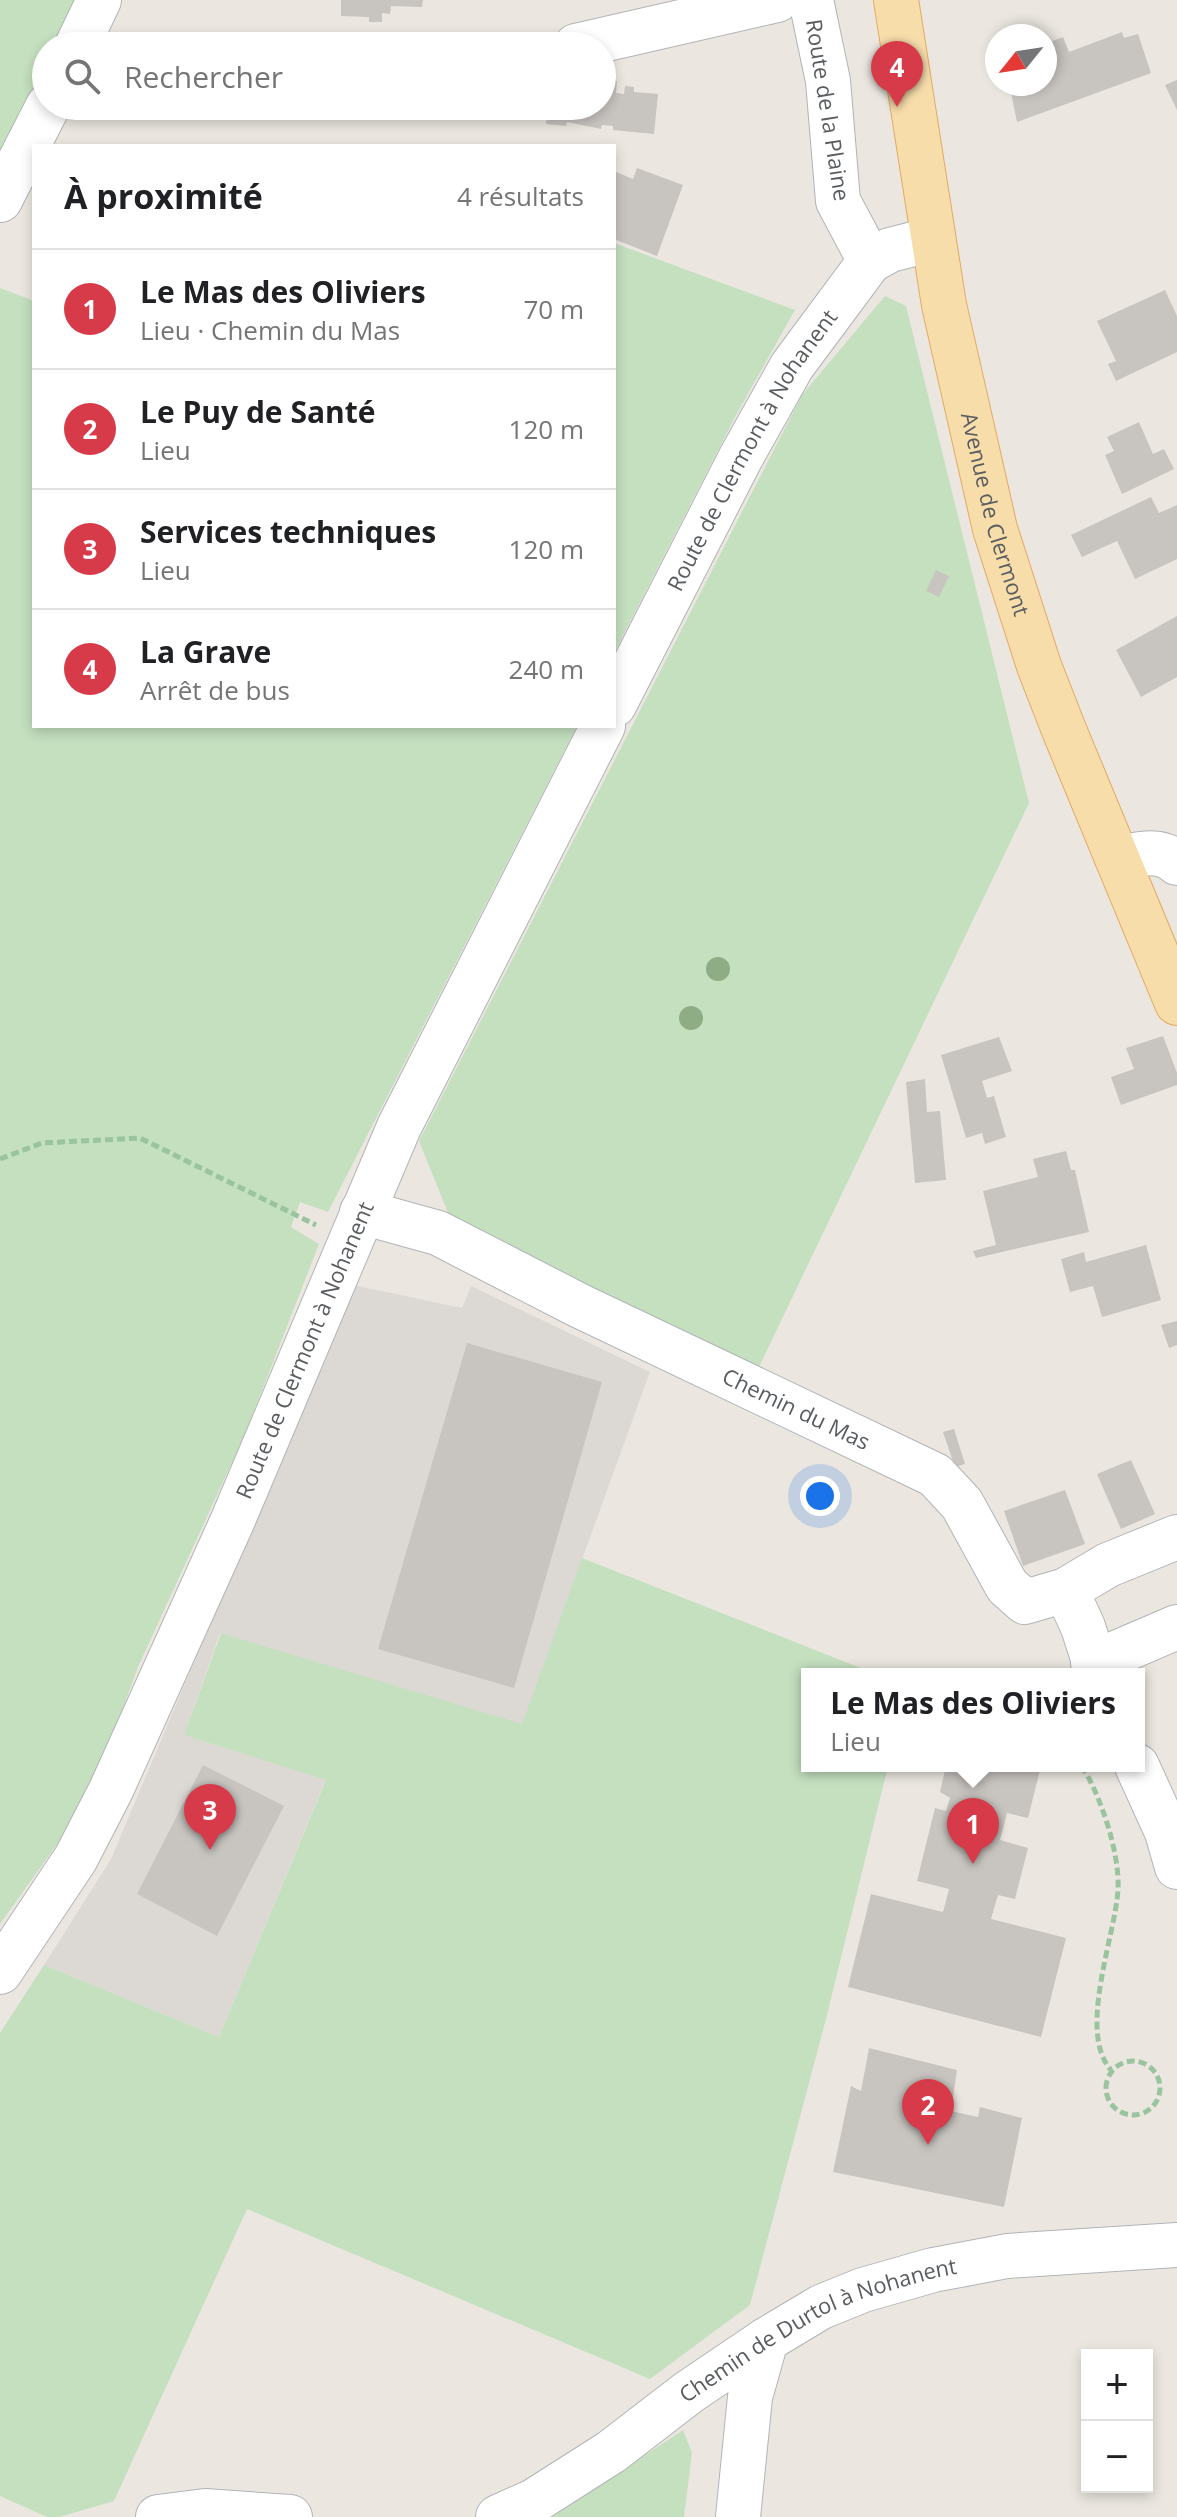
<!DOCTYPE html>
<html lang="fr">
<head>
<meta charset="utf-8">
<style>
  :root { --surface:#fff; --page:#f2f2f2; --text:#202124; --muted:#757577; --line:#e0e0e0; --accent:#d73a48 }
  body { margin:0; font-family:"Open Sans",sans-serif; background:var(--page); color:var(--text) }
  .controls { position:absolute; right:24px; bottom:24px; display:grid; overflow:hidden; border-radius:0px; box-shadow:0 4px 12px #0003 }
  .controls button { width:72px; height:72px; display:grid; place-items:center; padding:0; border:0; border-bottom:2px solid var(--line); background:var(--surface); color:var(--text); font:40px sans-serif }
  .compass { position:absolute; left:985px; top:24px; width:72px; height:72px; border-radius:50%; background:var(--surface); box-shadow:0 4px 12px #0003; rotate:240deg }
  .you { position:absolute; left:820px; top:1496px; width:28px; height:28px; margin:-20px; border:6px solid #fff; border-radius:50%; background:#1a73e8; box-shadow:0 0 0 12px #1a73e833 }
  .badge { display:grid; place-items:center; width:52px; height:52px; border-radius:50%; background:var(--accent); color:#fff; font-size:26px; font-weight:700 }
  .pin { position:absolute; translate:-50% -66px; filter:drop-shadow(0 2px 4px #0008) }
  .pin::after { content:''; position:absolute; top:42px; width:28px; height:24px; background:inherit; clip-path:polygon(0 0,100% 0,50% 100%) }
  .popup { position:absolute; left:801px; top:1668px; width:344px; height:104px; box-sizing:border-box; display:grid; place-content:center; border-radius:0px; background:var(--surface); filter:drop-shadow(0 2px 6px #0005); font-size:26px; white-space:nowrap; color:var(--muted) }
  .popup b { font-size:30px; color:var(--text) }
  .popup::after { content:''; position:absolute; left:50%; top:100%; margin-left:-16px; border:16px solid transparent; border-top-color:var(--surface) }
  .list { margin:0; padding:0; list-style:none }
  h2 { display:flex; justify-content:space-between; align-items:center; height:104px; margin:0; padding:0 32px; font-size:34px }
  h2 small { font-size:26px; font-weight:400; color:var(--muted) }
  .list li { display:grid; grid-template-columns:52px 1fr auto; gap:24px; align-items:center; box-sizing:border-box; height:120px; padding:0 32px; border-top:2px solid var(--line) }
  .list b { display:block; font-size:30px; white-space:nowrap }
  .list p { margin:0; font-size:26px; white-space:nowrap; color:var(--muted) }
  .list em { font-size:26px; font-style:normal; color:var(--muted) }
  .icon { flex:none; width:44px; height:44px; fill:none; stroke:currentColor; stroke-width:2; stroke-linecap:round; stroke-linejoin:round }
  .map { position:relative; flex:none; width:1177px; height:2517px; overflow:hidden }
  .search { position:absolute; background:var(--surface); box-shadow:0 4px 12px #0003; left:32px; top:32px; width:584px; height:88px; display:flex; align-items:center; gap:20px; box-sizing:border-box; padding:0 28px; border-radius:44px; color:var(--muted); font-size:30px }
  .panel { position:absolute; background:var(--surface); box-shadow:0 4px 12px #0003; left:32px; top:144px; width:584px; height:584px; border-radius:0px }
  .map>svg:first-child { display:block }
</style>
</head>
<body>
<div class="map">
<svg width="1177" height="2517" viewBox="0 0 1177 2517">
  <rect width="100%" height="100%" fill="#ebe7e0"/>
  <path fill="#dcd9d5" d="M353,1285L462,1308L471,1286L650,1372L522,1725L220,1633L184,1735L326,1779L219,2037L44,1965L111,1859Z"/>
  <path fill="#c4e0bf" d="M0,0H77L58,46H46V77L0,192Z
    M614,243L795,310L735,417L614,653Z
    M0,288L34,301V726H577L328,1212L300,1202L291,1227L319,1244L245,1434L138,1667L90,1798L0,1924Z
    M885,296L906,306L1029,803L758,1369L453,1225L419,1141L802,395Z
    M582,1558L876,1674H807V1766H888L826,2019L750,2305L650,2379L247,2209L114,2501L59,2517H47L0,2496V2033L44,1965L219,2037L326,1780L184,1735L221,1633L522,1724Z
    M683,2430L692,2453L684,2517H552Z"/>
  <path fill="#c8c4c0" d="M341,0H423L422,7L391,6L390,14L382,13V22H369V17L341,16Z
    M1122,32L1124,38L1138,34L1151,73L1017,122L1010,88L1006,90L1004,84H1045V44L1063,37L1069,52Z
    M602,79L617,81L616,93L624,94L625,86L634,87V92L658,94L654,134L613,130V126L602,125L601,129L567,122L566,126L546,124L548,106H602Z
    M1177,80V110L1165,85Z
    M637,168L683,185L657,256L614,239V171L633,179Z
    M1165,290L1177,316V352L1116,381L1108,364L1116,361L1097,321Z
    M1139,422L1153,454L1164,449L1174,469L1122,494L1105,455L1114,451L1107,437Z
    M1151,497L1159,513L1177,505V559L1135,579L1117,541L1082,557L1071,535Z
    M936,570L949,576L939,597L926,591Z
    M1177,616V677L1141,697L1116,650Z
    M1163,1036L1177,1073V1085L1121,1105L1111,1077L1134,1069L1126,1048Z
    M999,1037L1012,1071L982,1081L987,1098L994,1096L1006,1137L985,1144L982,1133L966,1138L941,1055Z
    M925,1079L927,1112L940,1111L946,1180L915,1183L906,1082Z
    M1066,1151L1071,1170H1075L1089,1232L976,1258L973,1251L996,1245L983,1191L1038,1177L1033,1159Z
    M1146,1245L1161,1300L1102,1317L1093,1286L1070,1292L1061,1259L1084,1252L1086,1262Z
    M1177,1321V1345L1169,1348L1161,1325Z
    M467,1343L602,1382L514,1688L378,1649Z
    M954,1429L965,1464L955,1467L943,1432Z
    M1131,1460L1155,1514L1121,1529L1097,1474Z
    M1065,1490L1085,1544L1023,1566L1004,1511Z
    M203,1765L284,1806L217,1936L137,1894Z
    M946,1766H1041L1028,1818L1007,1813L1000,1840L1028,1848L1015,1899L998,1895L991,1919L1066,1938L1041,2037L848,1987L871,1894L943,1912L949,1889L917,1881L935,1808L946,1811L950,1798L940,1792Z
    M869,2048L957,2070L951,2111L978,2117L980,2107L1022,2118L1004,2207L833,2172L851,2086L861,2091Z"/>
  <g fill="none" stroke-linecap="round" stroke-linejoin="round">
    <g stroke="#b1b4b7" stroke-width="46">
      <g id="minor">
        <path d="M811,0L828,81L838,201L870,261"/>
        <path d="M77,46L99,0"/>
        <path d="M576,46L777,0"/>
        <path d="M0,200L48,106"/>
        <path id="s1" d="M614,705L741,457L792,366L870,261L890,250L933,239"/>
        <path d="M1117,858C1138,855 1160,847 1177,863"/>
        <path id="s2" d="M362,1212L438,1233L580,1306L935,1475L962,1504L1007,1586L1025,1602L1066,1590L1108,1565L1177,1537"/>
        <path d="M1066,1590L1083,1627L1098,1674"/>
        <path d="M1093,1663L1177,1627"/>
        <path d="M1137,1766L1167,1832L1177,1867"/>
        <path id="s3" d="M0,1972L76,1858L111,1790L232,1522L399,1127L603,726"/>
        <path d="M158,2517L205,2511L290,2517"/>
        <path id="s4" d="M498,2517L534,2501L611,2452L689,2392L766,2340L821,2307L863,2290L933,2270L1007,2256L1177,2245"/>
        <path d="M738,2517L750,2397L766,2340"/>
      </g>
    </g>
    <g stroke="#e3a961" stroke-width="46">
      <g id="major">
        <path id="s5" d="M896,0L944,305L995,529L1039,666L1064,730L1177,1003"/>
      </g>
    </g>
    <path stroke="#9ac39f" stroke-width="5" stroke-dasharray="8 4" stroke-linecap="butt" d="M0,1159L42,1143L140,1138L316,1225
      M1082,1766C1101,1797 1120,1853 1118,1890C1115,1937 1077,2032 1111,2070
      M1106 2088a27 27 0 1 1 54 0a27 27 0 1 1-54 0Z"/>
    <use href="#minor" stroke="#fff" stroke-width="44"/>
    <use href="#major" stroke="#f7ddaa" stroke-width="44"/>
  </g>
  <g fill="#8fad85">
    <circle cx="718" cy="969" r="12"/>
    <circle cx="691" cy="1018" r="12"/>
  </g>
  <g text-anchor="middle" stroke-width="6" stroke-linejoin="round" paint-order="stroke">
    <g font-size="22" fill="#595d60" stroke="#fff">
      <text transform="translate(828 110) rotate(81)" y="8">Route de la Plaine</text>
      <text dy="8" stroke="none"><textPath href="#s1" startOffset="290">Route de Clermont à Nohanent</textPath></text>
      <text dy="8" stroke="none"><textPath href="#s5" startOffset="524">Avenue de Clermont</textPath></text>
      <text dy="8" stroke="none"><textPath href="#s3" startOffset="694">Route de Clermont à Nohanent</textPath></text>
      <text dy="8" stroke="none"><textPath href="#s2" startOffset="478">Chemin du Mas</textPath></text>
      <text dy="8" stroke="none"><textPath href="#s4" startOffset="374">Chemin de Durtol à Nohanent</textPath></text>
    </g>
  </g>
</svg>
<div class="controls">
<button>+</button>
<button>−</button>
</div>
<svg class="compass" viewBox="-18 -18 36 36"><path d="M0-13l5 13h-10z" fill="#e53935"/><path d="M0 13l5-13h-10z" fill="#757577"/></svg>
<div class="you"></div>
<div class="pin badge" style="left:973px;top:1864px">1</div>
<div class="popup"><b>Le Mas des Oliviers</b>Lieu</div>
<div class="pin badge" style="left:928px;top:2145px">2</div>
<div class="pin badge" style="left:210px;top:1850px">3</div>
<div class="pin badge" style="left:897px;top:107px">4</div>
<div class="search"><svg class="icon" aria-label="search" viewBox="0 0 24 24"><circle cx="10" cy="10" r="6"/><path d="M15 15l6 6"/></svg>Rechercher</div>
<section class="panel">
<h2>À proximité<small>4 résultats</small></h2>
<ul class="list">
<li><span class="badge">1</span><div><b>Le Mas des Oliviers</b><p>Lieu · Chemin du Mas</p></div><em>70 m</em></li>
<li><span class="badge">2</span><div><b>Le Puy de Santé</b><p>Lieu</p></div><em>120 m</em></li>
<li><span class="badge">3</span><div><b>Services techniques</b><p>Lieu</p></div><em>120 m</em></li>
<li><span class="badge">4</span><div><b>La Grave</b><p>Arrêt de bus</p></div><em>240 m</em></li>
</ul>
</section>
</div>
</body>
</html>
